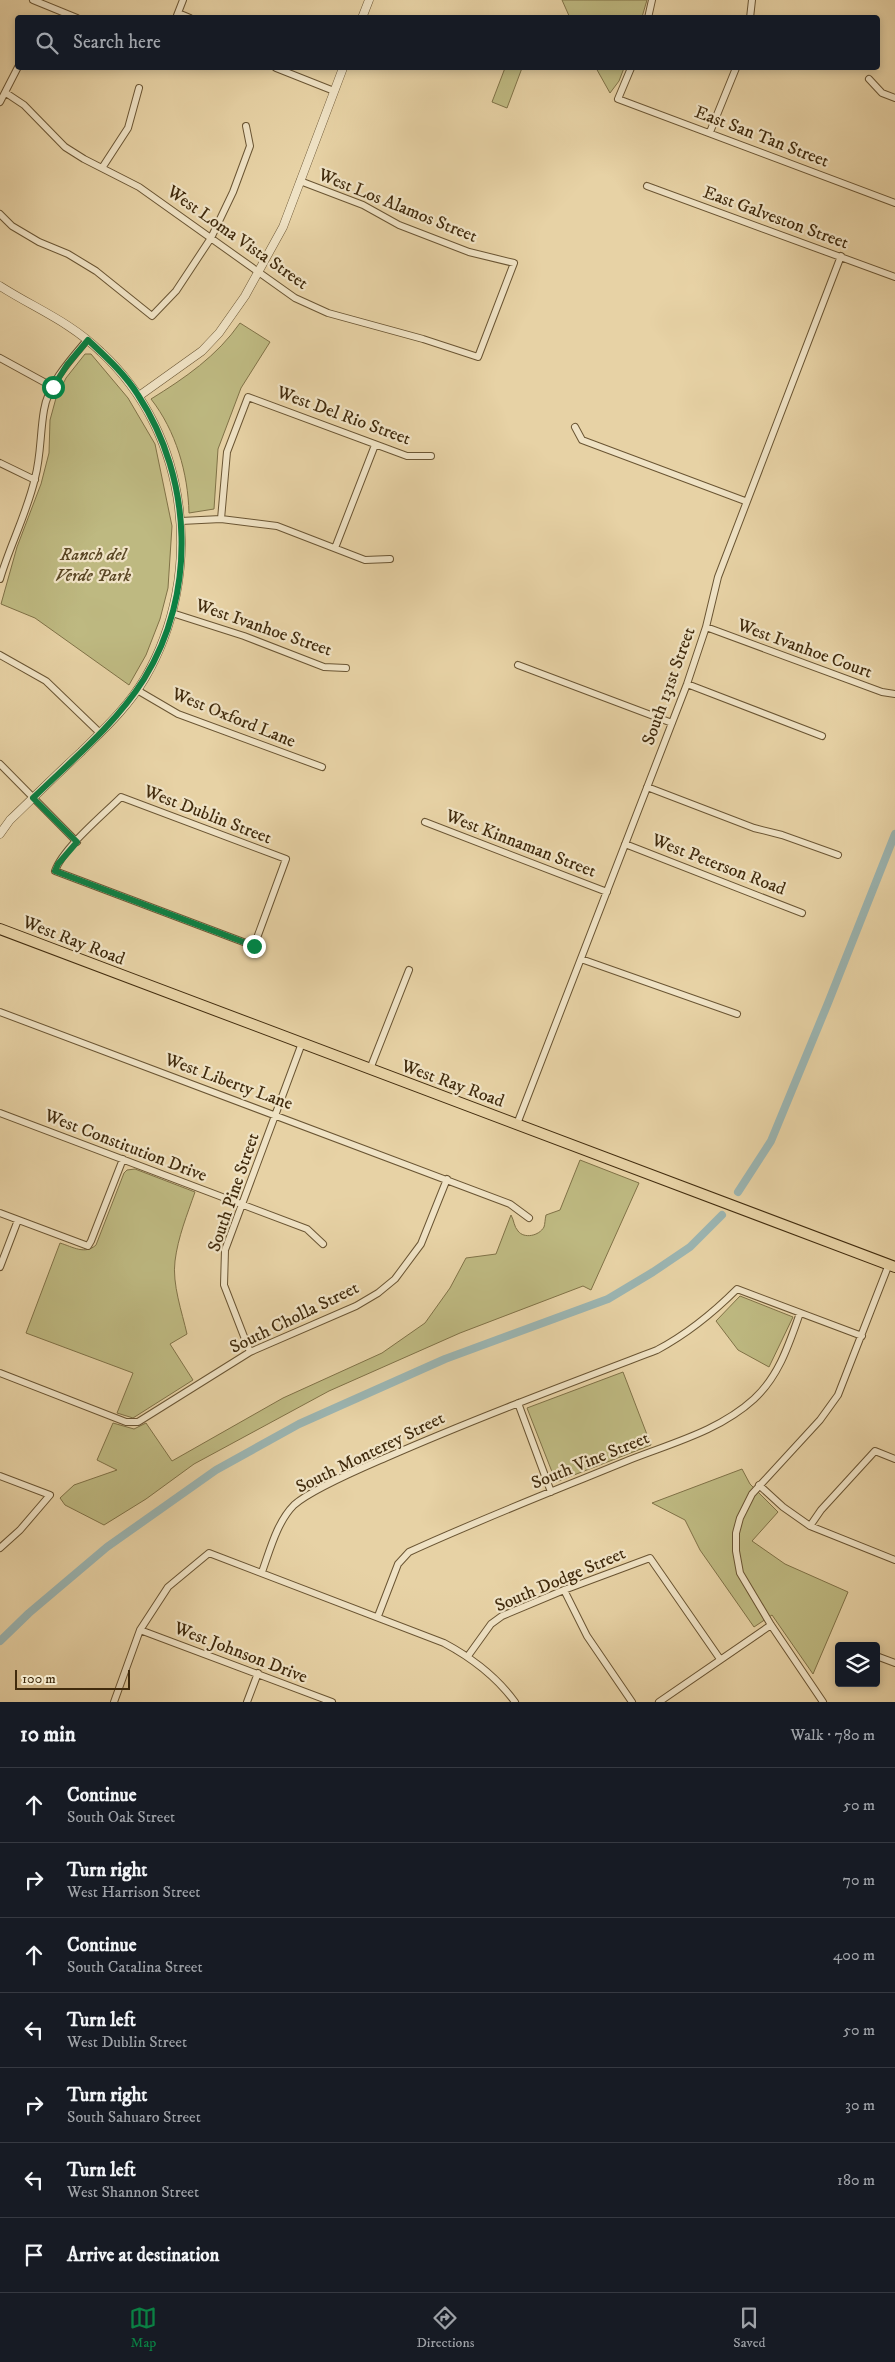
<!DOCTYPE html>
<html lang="en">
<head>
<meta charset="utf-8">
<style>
  :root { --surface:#171b24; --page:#242831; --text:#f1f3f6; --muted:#9ea1a6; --line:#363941; --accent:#0b8043 }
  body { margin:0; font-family:"IM FELL DW Pica",serif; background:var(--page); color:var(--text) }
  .controls { position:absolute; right:15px; bottom:15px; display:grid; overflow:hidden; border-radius:5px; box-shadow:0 2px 8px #0003 }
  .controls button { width:45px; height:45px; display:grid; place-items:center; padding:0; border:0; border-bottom:1px solid var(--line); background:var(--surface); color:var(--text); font:25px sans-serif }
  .scale { position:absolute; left:15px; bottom:12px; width:115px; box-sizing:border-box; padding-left:5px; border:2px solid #412b0d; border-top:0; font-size:14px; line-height:18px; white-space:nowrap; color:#412b0d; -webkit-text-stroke:4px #efe2c4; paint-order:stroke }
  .stop { position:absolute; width:15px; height:15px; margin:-11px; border:4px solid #0b8043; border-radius:50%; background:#fff }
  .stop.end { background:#0b8043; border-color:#fff; box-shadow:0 1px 5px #0008 }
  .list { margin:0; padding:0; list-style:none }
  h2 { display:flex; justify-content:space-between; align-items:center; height:65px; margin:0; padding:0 20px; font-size:21px }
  h2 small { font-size:16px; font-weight:400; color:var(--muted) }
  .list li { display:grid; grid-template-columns:32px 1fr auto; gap:15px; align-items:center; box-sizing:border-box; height:75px; padding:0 20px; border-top:1px solid var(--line) }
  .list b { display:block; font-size:19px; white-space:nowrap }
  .list p { margin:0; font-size:16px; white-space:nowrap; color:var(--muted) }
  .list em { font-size:16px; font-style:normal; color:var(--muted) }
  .icon { flex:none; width:28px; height:28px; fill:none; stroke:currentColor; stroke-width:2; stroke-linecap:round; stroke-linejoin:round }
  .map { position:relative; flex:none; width:895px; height:1702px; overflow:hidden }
  .search { position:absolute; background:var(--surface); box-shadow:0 2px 8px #0003; left:15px; right:15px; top:15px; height:55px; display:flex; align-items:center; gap:12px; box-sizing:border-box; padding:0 18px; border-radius:5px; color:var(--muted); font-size:19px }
  .sheet { height:590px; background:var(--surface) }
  nav { display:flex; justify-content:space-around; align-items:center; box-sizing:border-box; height:70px; border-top:1px solid var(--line); background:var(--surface); font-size:14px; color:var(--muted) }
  nav a { display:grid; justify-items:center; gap:2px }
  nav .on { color:var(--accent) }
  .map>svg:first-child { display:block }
</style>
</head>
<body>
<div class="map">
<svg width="895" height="1702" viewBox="0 0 895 1702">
  <rect width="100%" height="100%" fill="#e7d2a5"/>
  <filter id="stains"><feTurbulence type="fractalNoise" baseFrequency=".004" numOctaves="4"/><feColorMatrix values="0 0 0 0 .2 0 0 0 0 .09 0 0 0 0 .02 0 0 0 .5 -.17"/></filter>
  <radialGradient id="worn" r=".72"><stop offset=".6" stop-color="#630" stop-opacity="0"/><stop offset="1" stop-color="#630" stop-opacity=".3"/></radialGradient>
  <path fill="#beb981" stroke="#807247" d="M562,0H647L642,17L570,18Z
    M505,68H522L507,108L492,102Z
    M596,68H624L619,81L610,93Z
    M240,323L270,342L241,388L218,449L214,509L189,513C188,473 176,431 151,399C185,378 217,356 240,323Z
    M85,354H91L128,398L155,444L172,526L168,588L160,619L146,655L129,685L35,618L1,604L17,547L41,484L49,453L50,420L56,398L66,378Z
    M580,1160L639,1183L591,1290L583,1286L460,1333L329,1391L194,1464L146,1499L104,1525L65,1505L60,1498L74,1485L117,1470L97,1460L113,1423L134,1429L146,1423L172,1461L283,1398L382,1353L425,1323L450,1288L466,1258L496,1254L511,1215C514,1220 514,1227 518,1231C524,1239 539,1236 544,1227C545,1224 545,1219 546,1215L560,1210Z
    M135,1169L195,1192C187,1215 178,1237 175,1261C172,1284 182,1312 187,1334L170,1344L193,1380L133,1418L117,1413L133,1373L26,1333L60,1243C73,1247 85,1255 96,1245L124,1173L127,1170Z
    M740,1296L793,1317L769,1367L738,1350L716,1321Z
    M623,1372L651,1445L556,1482L527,1408Z
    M742,1469L750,1484L778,1512L752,1541L785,1564L848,1592L813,1674L772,1615L754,1627L700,1550L685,1520L652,1503Z"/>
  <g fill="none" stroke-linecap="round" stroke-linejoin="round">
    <path stroke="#9bb5b2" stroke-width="8" d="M738,1192L771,1141L828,1003L895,834
      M0,1641L29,1613L107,1547L216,1470L299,1424L445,1359L608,1299L653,1272L690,1247L722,1215"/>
    <g stroke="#6a5533" stroke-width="8">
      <path id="minor" d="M33,0L77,18
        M178,13L190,18
        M176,18L183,0
        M648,18L652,0
        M750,18L752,0
        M276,68L334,91
        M631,68L618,99L895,203
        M869,79L882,93L895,98
        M6,93L24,105L65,147L84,159L139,187L295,298L328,313L423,339L478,357L514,263L469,252L399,225L363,205L300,181
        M0,102L18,67
        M710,132L736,68
        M102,168L128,128L139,88
        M647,186L895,277
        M0,214L12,226L39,242L68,254L96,271L152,316L176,291L211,238L233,192L250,146L246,126
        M0,358L53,387
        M575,427L582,440L745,501
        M0,463L35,480
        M221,519L227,452L248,397L407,456H431
        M181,521L221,519L277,526L365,560L390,559
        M335,548L375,445
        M0,579C10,545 27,513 35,478C41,456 40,433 44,410C48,384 71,359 87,340
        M172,613L244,636L324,667L346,668
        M706,627L882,692L895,694
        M0,655L46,681L100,733
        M518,665L672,723
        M687,684L822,736
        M137,690L178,714L322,767
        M0,764L77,842
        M647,787L754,828L782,835L838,855
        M121,797L286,859L254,946L55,871C63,848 103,815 121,797Z
        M425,822L607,892
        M625,844L802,913
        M581,959L737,1014
        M0,1012L510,1204L529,1218
        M370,1069L409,970
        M0,1113L307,1229L323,1244
        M517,1124L687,684L706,627L718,577L841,256
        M0,1213L88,1246L91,1241L123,1159
        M0,1267L18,1220
        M250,1352L224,1285L225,1250L302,1043
        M0,1373L126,1422H138L250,1352L356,1306L378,1293L395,1279L421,1244L447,1179
        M518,1403L551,1492
        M0,1476L50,1495L20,1530L0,1548
        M759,1485L783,1507L810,1526L895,1560
        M810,1526L821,1510L875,1451L895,1459
        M262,1572C270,1550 277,1522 294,1505C312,1489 362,1468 385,1458C474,1419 565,1385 657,1350C687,1334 712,1314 737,1289L862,1336
        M564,1590L587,1636L632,1702
        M378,1616L398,1564L409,1552C481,1519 556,1490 629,1460C672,1443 719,1431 754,1399C779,1376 789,1344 800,1313
        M140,1630L332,1702
        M468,1656L491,1624L502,1616L564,1590L650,1558L720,1659
        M879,1657L895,1663
        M114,1702L140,1630L168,1587L209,1553L444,1643C472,1658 496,1676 515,1702
        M247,1702L258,1673
        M659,1702L771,1625
        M823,1702L771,1625L740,1573L736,1551V1533L740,1518L752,1494L820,1420L838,1395L889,1264"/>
    </g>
    <g stroke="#6a5533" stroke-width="9">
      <path id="tertiary" d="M362,18L369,0
        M0,286C36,309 69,321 101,352C190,434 205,575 145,678C128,707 104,729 81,752C57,774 34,797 10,820L0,834
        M139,396L202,351L219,333L245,296L283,227L343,68"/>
    </g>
    <g stroke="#412b0d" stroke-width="12">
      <path id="primary" d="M0,929L895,1267"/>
    </g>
    <use href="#minor" stroke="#efe2c4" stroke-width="6"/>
    <use href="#tertiary" stroke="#efe2c4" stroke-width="8"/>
    <use href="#primary" stroke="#e7d2a5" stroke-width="10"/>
  </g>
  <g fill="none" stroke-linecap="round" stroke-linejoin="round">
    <path stroke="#0b8043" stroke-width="6" d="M53,387L67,365L88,340C106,357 125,374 138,395C193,479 197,594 144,679C115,725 71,761 33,798L77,842L58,864L55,871L254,946"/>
  </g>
  <g text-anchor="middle" stroke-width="4.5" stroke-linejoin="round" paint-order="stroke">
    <g font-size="18" fill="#412b0d" stroke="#efe2c4">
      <text transform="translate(762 136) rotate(21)" y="6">East San Tan Street</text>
      <text transform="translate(398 205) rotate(22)" y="6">West Los Alamos Street</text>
      <text transform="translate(776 217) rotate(20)" y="6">East Galveston Street</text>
      <text transform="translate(238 237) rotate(35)" y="6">West Loma Vista Street</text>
      <text transform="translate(344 415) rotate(20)" y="6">West Del Rio Street</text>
      <text transform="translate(264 627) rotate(19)" y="6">West Ivanhoe Street</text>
      <text transform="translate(805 648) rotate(20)" y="6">West Ivanhoe Court</text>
      <text transform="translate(668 686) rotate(-70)" y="6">South 131st Street</text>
      <text transform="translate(234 717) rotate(22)" y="6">West Oxford Lane</text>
      <text transform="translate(208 814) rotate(21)" y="6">West Dublin Street</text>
      <text transform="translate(521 843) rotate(21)" y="6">West Kinnaman Street</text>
      <text transform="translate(719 864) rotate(21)" y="6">West Peterson Road</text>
      <text transform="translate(74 940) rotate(21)" y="6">West Ray Road</text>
      <text transform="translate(229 1081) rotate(20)" y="6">West Liberty Lane</text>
      <text transform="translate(453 1083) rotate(20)" y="6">West Ray Road</text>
      <text transform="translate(126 1145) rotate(21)" y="6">West Constitution Drive</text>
      <text transform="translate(233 1192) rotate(-71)" y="6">South Pine Street</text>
      <text transform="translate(294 1317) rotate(-26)" y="6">South Cholla Street</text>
      <text transform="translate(370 1452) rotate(-26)" y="6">South Monterey Street</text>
      <text transform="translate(590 1460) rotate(-22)" y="6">South Vine Street</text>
      <text transform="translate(560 1579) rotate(-23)" y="6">South Dodge Street</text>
      <text transform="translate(241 1652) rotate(21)" y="6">West Johnson Drive</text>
    </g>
    <g font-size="18" font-style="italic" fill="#5a4724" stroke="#efe2c4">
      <text x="93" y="560">Ranch del<tspan x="93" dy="21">Verde Park</tspan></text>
    </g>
  </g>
  <rect width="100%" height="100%" filter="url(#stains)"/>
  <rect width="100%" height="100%" fill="url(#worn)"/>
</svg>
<div class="controls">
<button><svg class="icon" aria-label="layers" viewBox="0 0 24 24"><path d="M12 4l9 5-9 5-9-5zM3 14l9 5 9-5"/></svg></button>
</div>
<div class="scale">100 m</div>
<div class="stop" style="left:53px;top:387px"></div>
<div class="stop end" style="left:254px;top:946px"></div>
<div class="search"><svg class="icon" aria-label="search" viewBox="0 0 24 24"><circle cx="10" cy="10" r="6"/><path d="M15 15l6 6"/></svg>Search here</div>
</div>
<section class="sheet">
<h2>10 min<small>Walk · 780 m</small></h2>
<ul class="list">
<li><svg class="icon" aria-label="ahead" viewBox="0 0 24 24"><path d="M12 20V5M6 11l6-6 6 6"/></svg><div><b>Continue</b><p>South Oak Street</p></div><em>50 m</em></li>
<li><svg class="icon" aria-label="right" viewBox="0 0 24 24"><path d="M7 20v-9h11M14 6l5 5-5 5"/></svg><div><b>Turn right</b><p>West Harrison Street</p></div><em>70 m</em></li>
<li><svg class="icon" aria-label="ahead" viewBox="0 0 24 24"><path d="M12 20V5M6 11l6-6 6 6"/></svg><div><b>Continue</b><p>South Catalina Street</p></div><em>400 m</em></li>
<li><svg class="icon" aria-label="left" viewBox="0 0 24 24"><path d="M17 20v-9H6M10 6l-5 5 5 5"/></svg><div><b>Turn left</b><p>West Dublin Street</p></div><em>50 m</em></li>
<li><svg class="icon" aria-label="right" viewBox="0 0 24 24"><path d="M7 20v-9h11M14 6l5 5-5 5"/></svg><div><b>Turn right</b><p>South Sahuaro Street</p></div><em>30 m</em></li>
<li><svg class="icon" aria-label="left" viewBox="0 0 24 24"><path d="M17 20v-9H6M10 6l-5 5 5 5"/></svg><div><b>Turn left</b><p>West Shannon Street</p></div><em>180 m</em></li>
<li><svg class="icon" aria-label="arrive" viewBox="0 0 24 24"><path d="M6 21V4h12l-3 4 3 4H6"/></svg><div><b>Arrive at destination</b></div></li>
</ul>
</section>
<nav>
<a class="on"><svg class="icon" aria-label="map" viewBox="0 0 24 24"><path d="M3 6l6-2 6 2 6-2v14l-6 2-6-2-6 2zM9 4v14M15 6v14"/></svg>Map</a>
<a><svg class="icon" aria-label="directions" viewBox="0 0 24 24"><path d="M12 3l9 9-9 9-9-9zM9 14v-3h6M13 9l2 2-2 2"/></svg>Directions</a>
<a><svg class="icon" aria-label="saved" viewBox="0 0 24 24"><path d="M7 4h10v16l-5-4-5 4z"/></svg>Saved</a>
</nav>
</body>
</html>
